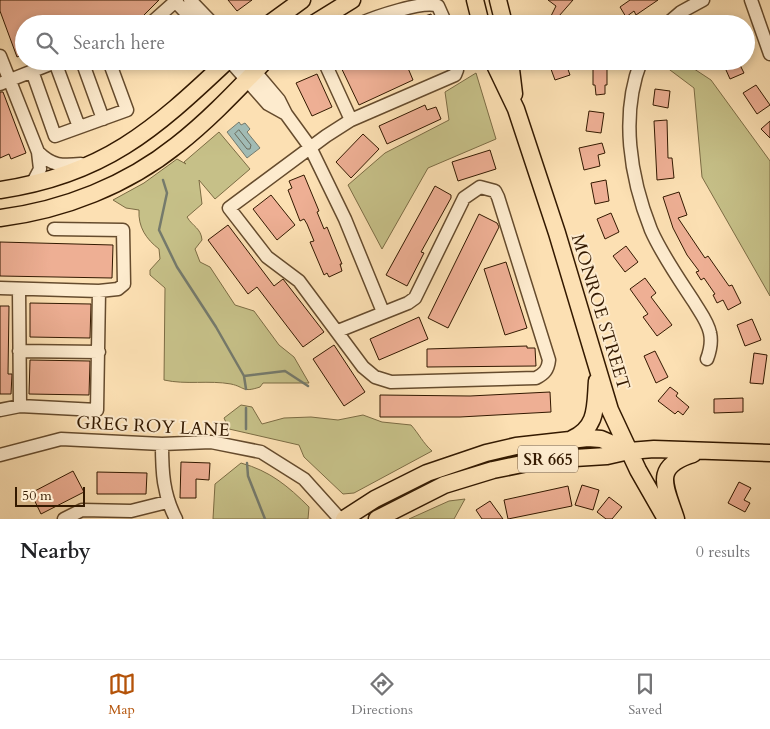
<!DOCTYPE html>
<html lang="en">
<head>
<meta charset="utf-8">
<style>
  :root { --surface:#fff; --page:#f2f2f2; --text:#202124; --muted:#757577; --line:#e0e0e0; --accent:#b45309 }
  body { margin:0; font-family:Cardo,serif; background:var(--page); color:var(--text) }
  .scale { position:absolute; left:15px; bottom:12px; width:70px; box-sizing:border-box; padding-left:5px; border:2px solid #331900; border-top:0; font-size:14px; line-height:18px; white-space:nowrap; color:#331900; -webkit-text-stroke:4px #fdebce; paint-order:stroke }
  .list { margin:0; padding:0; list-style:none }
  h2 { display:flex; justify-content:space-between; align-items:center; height:65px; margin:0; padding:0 20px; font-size:21px }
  h2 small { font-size:16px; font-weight:400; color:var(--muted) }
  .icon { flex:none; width:28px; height:28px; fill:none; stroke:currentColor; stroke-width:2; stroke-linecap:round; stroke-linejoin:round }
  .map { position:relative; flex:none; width:770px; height:519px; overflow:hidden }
  .search { position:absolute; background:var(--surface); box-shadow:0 2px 8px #0003; left:15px; right:15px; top:15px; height:55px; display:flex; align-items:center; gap:12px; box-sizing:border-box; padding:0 18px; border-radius:28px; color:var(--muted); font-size:19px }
  .sheet { height:140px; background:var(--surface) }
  nav { display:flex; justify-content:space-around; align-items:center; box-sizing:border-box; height:70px; border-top:1px solid var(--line); background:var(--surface); font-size:14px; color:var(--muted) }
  nav a { display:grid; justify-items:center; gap:2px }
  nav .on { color:var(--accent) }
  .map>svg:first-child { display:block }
</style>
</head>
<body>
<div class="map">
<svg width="770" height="519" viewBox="0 0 770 519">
  <rect width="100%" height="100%" fill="#fce0b3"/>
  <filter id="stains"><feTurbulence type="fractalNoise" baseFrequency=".004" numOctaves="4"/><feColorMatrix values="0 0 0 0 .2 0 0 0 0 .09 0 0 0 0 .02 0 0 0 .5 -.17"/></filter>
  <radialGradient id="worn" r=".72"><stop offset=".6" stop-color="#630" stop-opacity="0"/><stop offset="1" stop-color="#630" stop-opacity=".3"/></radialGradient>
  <path fill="#c6c088" stroke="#7c6c44" d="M658,61H682L711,80L770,161V296L702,177L694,88Z
    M476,73L496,139L428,168L382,249L348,185L385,153L449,120L445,92Z
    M219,132L250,169L215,199L199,180L202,204L187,217C193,227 201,228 202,240L195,249L200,262L210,267L235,305L254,311L279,345L294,357L309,383H263L260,387C242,393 245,387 231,384C209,380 186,385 164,380L165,288L150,275V270L160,259L159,249C146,239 138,227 139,210L126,208L113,200L144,183L177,159L186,164L184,162Z
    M241,405L252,407L262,424L284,418L311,417L338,420L363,415L382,422L411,425C419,434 423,443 432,451L354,493L343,494L304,457L299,445L229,429L224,418Z
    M241,463C270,471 288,486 309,507L308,519H213L215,484Z
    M465,499L454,519H409L449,501Z"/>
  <path fill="#a1bbb4" stroke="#757a6c" d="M239,122L241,125L245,123L250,129L247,132L260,148L247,158L227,132Z"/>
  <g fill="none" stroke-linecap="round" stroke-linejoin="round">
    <path stroke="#6a6a5a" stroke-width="1" d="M239,130L251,145L250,149H247L235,134Z"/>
    <path stroke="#757a6c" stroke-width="2.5" d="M163,180L167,193L159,230L177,267L216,327L244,376L285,371L308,386
      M244,376L246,389
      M246,408V429
      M247,463L248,476L265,519"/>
  </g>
  <path fill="#eeaf94" stroke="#331900" d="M0,0H159L140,19L127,24H24V54L17,57L0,11Z
    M228,0H252L237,11Z
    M548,0H573L552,24H547L556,6Z
    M630,0H658L636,15L634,11L626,17L620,7Z
    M431,14L434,24H406V22Z
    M338,61H405L413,80L359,105Z
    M548,61H565L570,75L555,80Z
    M722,61H738L744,73L730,79Z
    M607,65V85H605V94L596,95L595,85H593V66Z
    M317,74L332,107L312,116L296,83Z
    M756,85L770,105L757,114L743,93Z
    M655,89L670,91L668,108L653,105Z
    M3,92L26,153L11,159L9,154L0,158V92Z
    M425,105L427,110L436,107L441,119L387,144L379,126Z
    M589,111L604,113L601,133L586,131Z
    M667,120L668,158H672L674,178L657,180L654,121Z
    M770,121V138L761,129Z
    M363,134L379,149L351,178L336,162Z
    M602,143L605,153L598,155L600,166L584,170L579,148Z
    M490,150L496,169L458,181L452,162Z
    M304,175L319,211L317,212L324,229L327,227L342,264H340L342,271L329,277L327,273L324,275L310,242L314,241L307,224L304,219L300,221L288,190L292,188L289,181Z
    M606,180L609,201L595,204L591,183Z
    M435,186L451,195V198L421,252L424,253L407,286L386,275Z
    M679,192L687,215L678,218L705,258L708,256L729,286L732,285L741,303L728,310L723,300L717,303L713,295L715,294L704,278L701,280L696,272L699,271L687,255L673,228L663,197Z
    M271,195L295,225L277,240L253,209Z
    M611,213L619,232L605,239L597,219Z
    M479,214L497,223L499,227L448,328L428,318Z
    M228,225L274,286L283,279L324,332L303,347L257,287L248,294L208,240Z
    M0,242L113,245L112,278L0,276Z
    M626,246L638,262L625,272L613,256Z
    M506,262L527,328L505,335L484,269Z
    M645,278L656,293L651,297L672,325L657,336L643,317L648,314L630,289Z
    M30,303L91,304L90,338L30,337Z
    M0,306H9L8,374H12L11,394H0Z
    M419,317L428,339L379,360L370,339Z
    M752,319L761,340L745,346L737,325Z
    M334,345L365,392L344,406L313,359Z
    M527,346V348H535L536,366L427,367V349Z
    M655,351L668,377L656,383L644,356Z
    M754,353L767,355L763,384L750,383Z
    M30,360L90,361L89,395L29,394Z
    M670,387L678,393L676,396L689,407L683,415L678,411L675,414L658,401Z
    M550,392L551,412L460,417H380V395L470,396Z
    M743,398V412L714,413V399Z
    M181,462L210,463L209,480L196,479V498H180Z
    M73,471L84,492L41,514L31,493Z
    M97,472L147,473L146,494H97Z
    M739,482L751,488L744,500L750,503L745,512L728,503Z
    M582,485L599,490L593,510L575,505Z
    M568,486L572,506L508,519L504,500Z
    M609,497L622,507L612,519H606L597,512Z
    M490,501L503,519H482L476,510Z"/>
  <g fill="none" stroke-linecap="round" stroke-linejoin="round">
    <g stroke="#654b2d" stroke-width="15">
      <path id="minor" d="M174,0L197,24
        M190,0L213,24
        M751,0L770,54
        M150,24L177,0
        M359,24C375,17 424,0 438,6L446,24
        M667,24L681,12L703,0
        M0,56L38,152L40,169L32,184
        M82,61L103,119
        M230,61L268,104L286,114
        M246,61L279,100L286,114L310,147L345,219L383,312
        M324,61L351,120L455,75L457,70L456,61
        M641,61C620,115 630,177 651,230C662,255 679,279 694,302C700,312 708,322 710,333C712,342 710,351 707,359
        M55,62L79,127
        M32,71L55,136L127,110L109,61
        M0,84L58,61
        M38,152C52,166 62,166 81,164
        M0,288L99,291L118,289L124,284L123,230L54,229
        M19,289L20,406
        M338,331L408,303L415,298L464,198L480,187L495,191L498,197L549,360C548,370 544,374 536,378L391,382L375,377L363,367L299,281L267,257L229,208L326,136L351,120
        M19,351L99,352
        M0,410L20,406L97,410L99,291
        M162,444C162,472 163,494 176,519
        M0,455L61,439L162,444L211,442L261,452L304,479L340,519
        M64,519L82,510L131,511L167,502"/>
    </g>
    <g stroke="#331900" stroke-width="19">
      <path id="major" d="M475,0L481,24
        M498,0L504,24
        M269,24L302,0
        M313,24L352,0
        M493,61L516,109L557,233L610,410L638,470L666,519
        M510,61L514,94
        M0,190C103,175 154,130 227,61
        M0,218C64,210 127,185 177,145C209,120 237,90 265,61
        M572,439C598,427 595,406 597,381
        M344,519L375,499L427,473L486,453L516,446L588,438L601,439L629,451
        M377,519L444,485L493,470L542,460L607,456L629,451L654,449L770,453
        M676,519C666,487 651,467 693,454"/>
    </g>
    <use href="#minor" stroke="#fdebce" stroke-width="12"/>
    <use href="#major" stroke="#fce0b3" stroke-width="16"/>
  </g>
  <g text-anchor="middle" stroke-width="4" stroke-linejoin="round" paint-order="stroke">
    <rect fill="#fdebce" stroke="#70583e" stroke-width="1" x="518" y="445.5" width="60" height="27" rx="4"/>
    <g font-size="16" font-weight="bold" fill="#331900">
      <text x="548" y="465">SR 665</text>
    </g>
    <g font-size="18" fill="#331900" stroke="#fdebce">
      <text transform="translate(601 312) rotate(73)" y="6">MONROE STREET</text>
      <text transform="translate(153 426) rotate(3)" y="6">GREG ROY LANE</text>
    </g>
  </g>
  <rect width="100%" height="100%" filter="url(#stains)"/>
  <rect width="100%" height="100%" fill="url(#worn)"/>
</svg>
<div class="scale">50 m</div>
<div class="search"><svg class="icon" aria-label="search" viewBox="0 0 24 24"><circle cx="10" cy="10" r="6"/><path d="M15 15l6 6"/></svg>Search here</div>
</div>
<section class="sheet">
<h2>Nearby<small>0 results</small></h2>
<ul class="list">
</ul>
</section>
<nav>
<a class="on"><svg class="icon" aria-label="map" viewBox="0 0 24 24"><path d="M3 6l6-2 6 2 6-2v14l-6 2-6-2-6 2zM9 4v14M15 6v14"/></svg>Map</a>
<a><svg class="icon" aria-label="directions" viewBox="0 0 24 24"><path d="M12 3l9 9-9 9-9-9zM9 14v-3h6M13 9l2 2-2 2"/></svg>Directions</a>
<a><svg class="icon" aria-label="saved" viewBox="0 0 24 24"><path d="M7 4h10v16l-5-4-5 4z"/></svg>Saved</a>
</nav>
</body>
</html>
